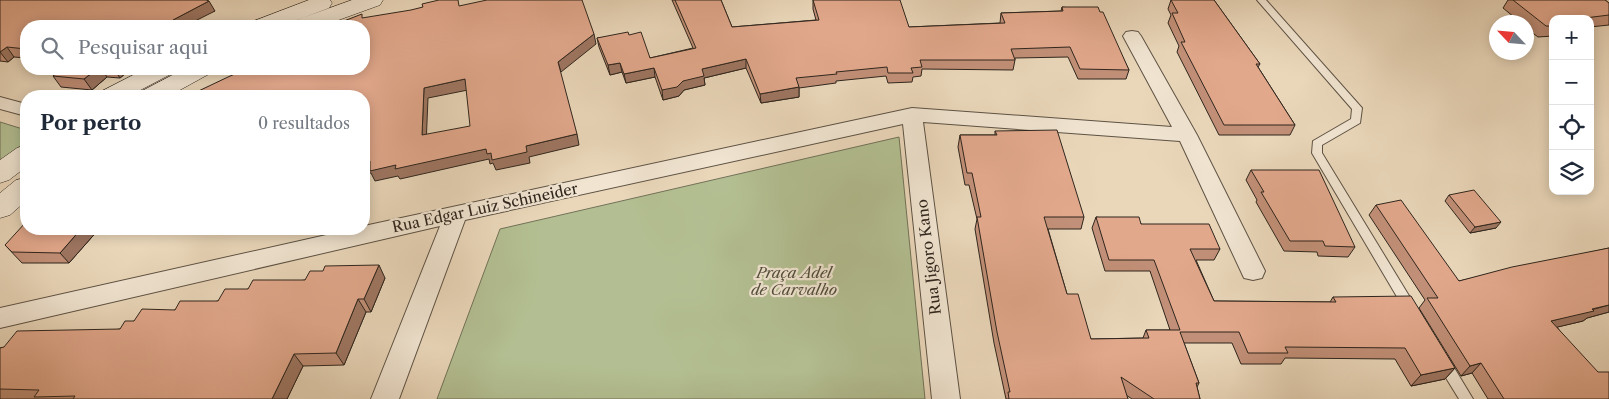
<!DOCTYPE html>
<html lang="pt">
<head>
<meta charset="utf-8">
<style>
  :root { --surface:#fff; --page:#f6f6f7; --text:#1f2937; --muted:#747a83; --line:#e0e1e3 }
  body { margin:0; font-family:"Libre Caslon Text",serif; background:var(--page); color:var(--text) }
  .controls { position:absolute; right:15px; top:15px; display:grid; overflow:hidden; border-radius:10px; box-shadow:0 2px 12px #0003 }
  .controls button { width:45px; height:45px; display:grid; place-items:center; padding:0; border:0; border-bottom:1px solid var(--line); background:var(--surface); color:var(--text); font:25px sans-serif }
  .compass { position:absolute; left:1489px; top:15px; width:45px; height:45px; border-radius:50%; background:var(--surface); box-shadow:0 2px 12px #0003; rotate:296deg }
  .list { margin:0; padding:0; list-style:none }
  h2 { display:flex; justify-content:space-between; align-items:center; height:65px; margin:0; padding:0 20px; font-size:21px }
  h2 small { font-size:16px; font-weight:400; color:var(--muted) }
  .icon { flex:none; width:28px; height:28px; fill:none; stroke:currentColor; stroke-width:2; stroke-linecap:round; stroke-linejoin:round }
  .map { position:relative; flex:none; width:1609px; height:399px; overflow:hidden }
  .search { position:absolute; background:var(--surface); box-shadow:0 2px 12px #0003; left:20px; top:20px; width:350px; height:55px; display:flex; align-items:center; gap:12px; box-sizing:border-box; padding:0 18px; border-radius:20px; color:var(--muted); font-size:19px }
  .panel { position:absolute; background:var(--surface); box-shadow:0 2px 12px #0003; left:20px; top:90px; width:350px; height:145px; border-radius:20px }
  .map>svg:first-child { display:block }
</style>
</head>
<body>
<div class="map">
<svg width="1609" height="399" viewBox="0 0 1609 399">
  <rect width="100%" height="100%" fill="#ead7ba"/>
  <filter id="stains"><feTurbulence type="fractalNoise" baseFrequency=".004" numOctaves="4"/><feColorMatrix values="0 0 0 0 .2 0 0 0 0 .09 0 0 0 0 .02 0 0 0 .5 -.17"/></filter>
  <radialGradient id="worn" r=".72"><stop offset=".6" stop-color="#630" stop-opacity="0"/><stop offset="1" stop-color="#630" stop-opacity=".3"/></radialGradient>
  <path fill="#b3bf92" stroke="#707258" d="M0,122L26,130V143L0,162Z
    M899,137L925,399H437L500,229Z"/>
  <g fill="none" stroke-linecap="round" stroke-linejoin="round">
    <g stroke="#5d5244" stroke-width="2">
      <path id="lane" d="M1257,0H1266L1362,108L1360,123L1322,145V153L1414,304L1416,308L1414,312L1410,313L1406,312L1312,153L1313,141L1351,119L1352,109Z
        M1442,354L1447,356L1473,399H1459L1435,360L1437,356Z"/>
    </g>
    <g stroke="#5d5244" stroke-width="2">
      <path id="street" d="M1132,31L1138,32L1141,36L1197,135L1265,271L1262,278L1253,280L1244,278L1180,141L923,122L960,399H932L903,124L465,220L399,399H371L440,226L0,328V308L353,229H364V226L912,108L1172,127L1123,36L1126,32Z
        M0,97L26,104V116L0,109Z"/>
    </g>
    <g stroke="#2e251d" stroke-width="1">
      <path id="secondary" d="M309,0H330L332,3L329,8L281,26H251L254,21Z
        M352,0H383L380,5L322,26H291L294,21Z
        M145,69H175L171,74L129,96H99L102,91Z
        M184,69H213L209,74L169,96H139L142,91Z
        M26,145V167L9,180L0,183V160L17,148Z
        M26,178V201L10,215L0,218V193L16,180Z"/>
    </g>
    <use href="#lane" fill="#f1e5d2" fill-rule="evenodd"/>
    <use href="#street" fill="#f1e5d2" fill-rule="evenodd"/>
    <use href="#secondary" fill="#f1e5d2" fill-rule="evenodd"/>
  </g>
  <path fill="#c29078" stroke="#2e251d" d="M0,0L215,11L26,26V58L14,57L8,62L0,61Z
    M672,0H721L732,27L816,20L813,9V0L909,27L1000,23L1001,13L1061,11L1062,7L1100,12L1129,70L1126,79H1078L1068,57L1015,58V60L1013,70L922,69L921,76L913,77L912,82L888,83L886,76L836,81V83L799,88V97L761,103L746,68L704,78L705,85L684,90L679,96L663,100L655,77L626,83L622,72L610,75L599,47L597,38L629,35L650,58L693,48Z
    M1171,0H1214L1260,64L1258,67L1295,125L1290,135H1219L1177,52L1179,46L1168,23L1171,15L1168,9Z
    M1508,0H1605L1609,3V25L1590,27V19H1553V36L1538,37L1526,28V22H1520L1503,8Z
    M62,69H131L120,78L107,77L92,90L61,87L53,76Z
    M995,131L1084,217L1081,229H1048L1067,294L1091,339L1143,338L1146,330H1170L1150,271H1105L1092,228L1096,217L1141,224L1220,249L1214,260H1196L1214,301L1330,302L1333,297L1455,368L1445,379L1411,386L1395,359L1285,358L1281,364H1241L1232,343H1184L1199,383L1197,387L1200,399H1132L1126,395L1128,399H1006L994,343L975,229L977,219L969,185H965L958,147L960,135H995Z
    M1251,170L1355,247L1348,257L1318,256L1317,252L1284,251L1256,202L1257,200L1246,180Z
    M1449,195L1496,228L1470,233L1445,201Z
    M1376,205L1459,281L1609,248V312L1587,318L1583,321L1557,327L1609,399H1488L1472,373L1461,376L1419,308L1425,300L1369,215Z
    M99,229L69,263H22L5,245Z
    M385,278L371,312H366L344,365L303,366L287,399H0V348L120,329L134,321L175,310L218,301L248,289L305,280Z"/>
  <path fill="#9e7662" stroke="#2e251d" d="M209,1L215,11L185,26H177L173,20Z
    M594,34L596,44L561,72L558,62Z
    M7,47L14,57L8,62L0,52Z
    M746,59V68L704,78L705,85L684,90L679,96L663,100L662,90L683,81L702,69Z
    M620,63L622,72L610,75L608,65Z
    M654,68L655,77L626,83L624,74Z
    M97,69H101L107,77L92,90L84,79Z
    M114,69H131L120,78Z
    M465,79L468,90L428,98L426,146L422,135L424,88Z
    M799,87V97L761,103L760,94Z
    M577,134L579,145L529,157L530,163L496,170L493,163L490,164L489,159L400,179L398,176L375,181L371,173L364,174V163L370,161L396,165L486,149L526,146Z
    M1501,222L1496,228L1470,233L1475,227Z
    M81,229H99L69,263L60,253Z
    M379,265L385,278L371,312L364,299Z
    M358,299L366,312L344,365L336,353Z
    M1609,305V312L1587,318L1583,321L1541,331L1551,321Z
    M294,354L303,366L287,399H272Z
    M1481,363L1472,373L1461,376L1470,366Z
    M1455,368L1445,379L1411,386L1421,375Z"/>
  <path fill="#e2a88c" stroke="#2e251d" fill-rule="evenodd" d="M0,0H206L209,1L173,20L184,26H26V49L7,47L0,52Z
    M439,0H458L459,6L487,0H582L594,34L558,62L577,134L526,146L527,152L492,160L491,153L487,154L486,149L395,169L396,165L370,171V161L364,163V96H188L228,77L246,69H364V26H331L362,14V18L411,10L423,7L422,4ZM465,79L470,126L422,135L424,88Z
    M675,0H721L732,27L819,20L813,0H900L909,27L1005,23L1001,13L1063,11L1062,7H1098L1100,12H1103L1129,70L1080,69L1070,47L1011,49L1015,60H920L922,67L911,68L913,73H888L887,67L836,72L837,74L796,78L799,87L760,94L746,59L702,69L704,76L683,81L677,87L662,90L654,68L624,74L620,63L608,65L597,38L628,32L629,35L641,32L650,58L696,48Z
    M1171,0H1214L1260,64H1256L1295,125H1224L1181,42H1185L1172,13H1178Z
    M1513,0H1605L1609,3V15L1585,18L1586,19H1553V26H1546Z
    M62,69H97L84,79L53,76Z
    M1057,130L1084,217H1044L1067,294H1078L1091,339L1149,338L1146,330H1180L1154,260H1109L1096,217H1139L1141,224H1209L1220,249H1190L1214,301L1336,302L1333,297L1411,296L1455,368L1421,375L1405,348L1285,347L1288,353H1248L1239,332H1180L1199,383H1196L1200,399H1154L1121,377L1128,399H1009L1008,392H1010L997,332L977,217H981L972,173H967L960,135H997L995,131Z
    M1251,170H1319L1355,247L1325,246L1323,241H1290L1261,192H1264Z
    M1474,190L1501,222L1475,227L1449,195Z
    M1401,200L1459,281L1512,267L1609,248V305L1592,309L1594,311L1551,321L1598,372H1609V399H1504L1481,363L1470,366L1427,298H1438L1376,205Z
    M26,222V229H81L60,253L12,252L5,245Z
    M379,265L364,299H358L336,353L294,354L272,399H73L75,396L34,397L39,390L0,389V348L4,347L17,331L120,329L125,321H134L142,309L175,310L180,301H218L225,289H248L253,280H305L310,271H323L325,266Z"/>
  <g text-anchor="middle" stroke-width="4.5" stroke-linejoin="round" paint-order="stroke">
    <g font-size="15" fill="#2e251d" stroke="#f1e5d2">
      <text transform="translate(485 208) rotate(-12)" y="5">Rua Edgar Luiz Schineider</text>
      <text transform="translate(929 257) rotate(-97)" y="5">Rua Jigoro Kano</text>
    </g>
    <g font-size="15" font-style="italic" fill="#4f4c3a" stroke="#f1e5d2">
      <text x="794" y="278">Praça Adel<tspan x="794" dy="17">de Carvalho</tspan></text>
    </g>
  </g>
  <rect width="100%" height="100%" filter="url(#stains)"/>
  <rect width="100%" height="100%" fill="url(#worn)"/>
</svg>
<div class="controls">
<button>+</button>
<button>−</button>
<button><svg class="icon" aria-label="locate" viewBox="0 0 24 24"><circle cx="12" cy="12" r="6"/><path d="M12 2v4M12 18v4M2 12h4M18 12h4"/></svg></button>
<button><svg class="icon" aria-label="layers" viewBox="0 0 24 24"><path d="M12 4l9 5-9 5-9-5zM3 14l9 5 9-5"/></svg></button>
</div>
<svg class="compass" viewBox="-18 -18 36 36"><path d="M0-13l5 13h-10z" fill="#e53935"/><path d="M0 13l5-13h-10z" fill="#747a83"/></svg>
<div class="search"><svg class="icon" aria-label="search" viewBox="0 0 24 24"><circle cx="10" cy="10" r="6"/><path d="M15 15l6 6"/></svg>Pesquisar aqui</div>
<section class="panel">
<h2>Por perto<small>0 resultados</small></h2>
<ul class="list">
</ul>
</section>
</div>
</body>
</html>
